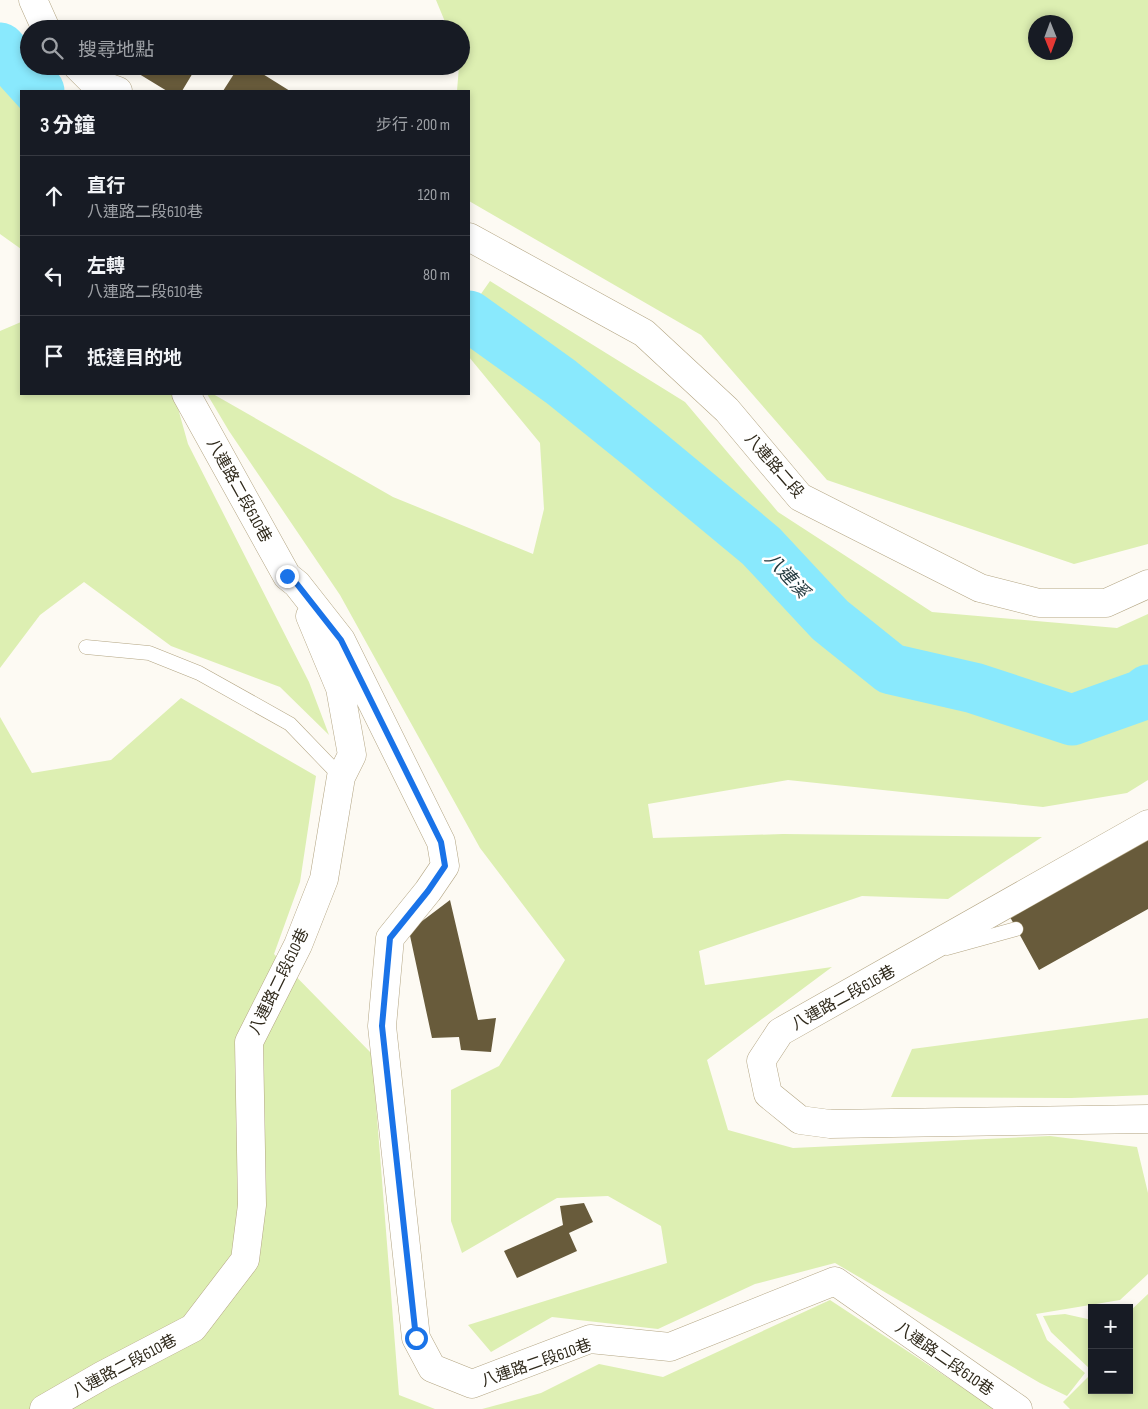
<!DOCTYPE html>
<html lang="zh-TW">
<head>
<meta charset="utf-8">
<style>
  :root { --surface:#171b24; --page:#20242c; --text:#f1f3f6; --muted:#9ea1a6; --line:#363941 }
  body { margin:0; font-family:"Sofia Sans Condensed","Noto Sans TC",sans-serif; background:var(--page); color:var(--text) }
  .controls { position:absolute; right:15px; bottom:15px; display:grid; overflow:hidden; border-radius:0px; box-shadow:0 2px 8px #0003 }
  .controls button { width:45px; height:45px; display:grid; place-items:center; padding:0; border:0; border-bottom:1px solid var(--line); background:var(--surface); color:var(--text); font:25px sans-serif }
  .compass { position:absolute; left:1028px; top:15px; width:45px; height:45px; border-radius:50%; background:var(--surface); box-shadow:0 2px 8px #0003; rotate:179deg }
  .stop { position:absolute; width:15px; height:15px; margin:-11px; border:4px solid #1a73e8; border-radius:50%; background:#fff }
  .stop.end { background:#1a73e8; border-color:#fff; box-shadow:0 1px 5px #0008 }
  .list { margin:0; padding:0; list-style:none }
  h2 { display:flex; justify-content:space-between; align-items:center; height:65px; margin:0; padding:0 20px; font-size:21px }
  h2 small { font-size:16px; font-weight:400; color:var(--muted) }
  .list li { display:grid; grid-template-columns:32px 1fr auto; gap:15px; align-items:center; box-sizing:border-box; height:80px; padding:0 20px; border-top:1px solid var(--line) }
  .list b { display:block; font-size:19px; white-space:nowrap }
  .list p { margin:0; font-size:16px; white-space:nowrap; color:var(--muted) }
  .list em { font-size:16px; font-style:normal; color:var(--muted) }
  .icon { flex:none; width:28px; height:28px; fill:none; stroke:currentColor; stroke-width:2; stroke-linecap:round; stroke-linejoin:round }
  .map { position:relative; flex:none; width:1148px; height:1409px; overflow:hidden }
  .search { position:absolute; background:var(--surface); box-shadow:0 2px 8px #0003; left:20px; top:20px; width:450px; height:55px; display:flex; align-items:center; gap:12px; box-sizing:border-box; padding:0 18px; border-radius:28px; color:var(--muted); font-size:19px }
  .panel { position:absolute; background:var(--surface); box-shadow:0 2px 8px #0003; left:20px; top:90px; width:450px; height:305px; border-radius:0px }
  .map>svg:first-child { display:block }
</style>
</head>
<body>
<div class="map">
<svg width="1148" height="1409" viewBox="0 0 1148 1409">
  <rect width="100%" height="100%" fill="#fdfaf3"/>
  <path fill="#ddefb2" fill-rule="evenodd" d="M436,0H1148V544L1074,564L827,480L701,335L469,201V91H457L459,66H461V29H448ZM1036,22H1066V52H1036Z
    M0,51L22,91L21,249L0,234Z
    M490,281L685,402L778,512L932,612L1117,628L1148,614V780L1127,793L1043,807L788,780L648,804L653,838L783,834L1042,837L948,899L862,896L699,951L705,985L832,967L707,1060L728,1130L793,1148L1050,1136L1137,1147L1148,1193V1274L1120,1300L1036,1314L1047,1340L1085,1373L1067,1396L1040,1383L835,1263L755,1284L658,1329L552,1317L491,1352L468,1325L667,1263L661,1226L608,1196L557,1198L462,1253L451,1221V1090L499,1066L565,960L480,848L340,595L229,431L207,394H213L393,497L533,554L544,509L540,443L469,357V311Z
    M21,322V394H174L188,444L309,682L329,735L280,687L171,646L84,582L40,615L0,668V331Z
    M181,698L316,776L300,882L274,954L372,1054L399,1395L435,1409H0V717L32,773L111,760Z
    M1148,1018V1095L1071,1098L891,1097L912,1049Z
    M1148,1294V1409H1070L1063,1402L1092,1373V1390H1129V1312Z
    M830,1300L995,1409H482L541,1393L599,1364L663,1377Z
    M1065,1314L1092,1320V1371L1051,1332L1043,1316Z"/>
  <g fill="none" stroke-linecap="round" stroke-linejoin="round">
    <path stroke="#89e9fd" stroke-width="51" d="M0,48L39,91
      M469,316L561,382L643,448L761,546L830,620L891,669L974,688L1072,720L1142,695L1148,690"/>
  </g>
  <path fill="#685b3b" d="M134,21L147,29H129Z
    M126,66H197L182,91H167Z
    M239,66H250L290,91H223Z
    M1148,840V909L1039,970L1010,917Z
    M450,900L478,1020L496,1018L491,1052L461,1050L459,1037L432,1038L409,931Z
    M584,1203L593,1222L569,1233L577,1251L517,1278L504,1251L563,1225L560,1206Z"/>
  <g fill="none" stroke-linecap="round" stroke-linejoin="round">
    <g stroke="#b3a583" stroke-width="15">
      <path id="lane" d="M86,647L149,653L199,673L290,724L341,777
        M947,948L1016,929"/>
    </g>
    <g stroke="#b3a583" stroke-width="29">
      <path id="street" d="M186,394L287,576L297,584L341,640L441,842L445,866L428,891L390,938L382,1026L416,1338L432,1368L472,1384L590,1339L670,1347L835,1281L1018,1409
        M1148,824L780,1032L761,1061L768,1094L800,1120L830,1124L1148,1119
        M44,1409L103,1375L193,1328L245,1260L252,1205L249,1042L298,945L324,879L341,777L352,755L340,688L310,616"/>
    </g>
    <g stroke="#b3a583" stroke-width="29">
      <path id="secondary" d="M33,0L46,29
        M77,66L93,82L118,91
        M469,237L644,333L727,410L800,497L980,588L1039,603H1106L1148,584"/>
    </g>
    <use href="#lane" stroke="#fff" stroke-width="14"/>
    <use href="#street" stroke="#fff" stroke-width="28"/>
    <use href="#secondary" stroke="#fff" stroke-width="28"/>
  </g>
  <g fill="none" stroke-linecap="round" stroke-linejoin="round">
    <path stroke="#1a73e8" stroke-width="6" d="M287,576L297,584L341,640L441,842L445,866L428,891L390,938L382,1026L416,1338"/>
  </g>
  <g text-anchor="middle" stroke-width="5" stroke-linejoin="round" paint-order="stroke">
    <g font-size="16" fill="#302a1c" stroke="#fff">
      <text transform="translate(775 465) rotate(49)" y="6">八連路二段</text>
      <text transform="translate(240 490) rotate(61)" y="6">八連路二段610巷</text>
      <text transform="translate(278 981) rotate(-64)" y="6">八連路二段610巷</text>
      <text transform="translate(843 997) rotate(-29)" y="6">八連路二段616巷</text>
      <text transform="translate(945 1358) rotate(35)" y="6">八連路二段610巷</text>
      <text transform="translate(536 1362) rotate(-19)" y="6">八連路二段610巷</text>
      <text transform="translate(124 1365) rotate(-28)" y="6">八連路二段610巷</text>
    </g>
    <g font-size="18" font-style="italic" fill="#23393e" stroke="#fff">
      <text transform="translate(787 575) rotate(47)" y="6">八連溪</text>
    </g>
  </g>
</svg>
<div class="controls">
<button>+</button>
<button>−</button>
</div>
<svg class="compass" viewBox="-18 -18 36 36"><path d="M0-13l5 13h-10z" fill="#e53935"/><path d="M0 13l5-13h-10z" fill="#9ea1a6"/></svg>
<div class="stop" style="left:416px;top:1338px"></div>
<div class="stop end" style="left:287px;top:576px"></div>
<div class="search"><svg class="icon" aria-label="search" viewBox="0 0 24 24"><circle cx="10" cy="10" r="6"/><path d="M15 15l6 6"/></svg>搜尋地點</div>
<section class="panel">
<h2>3 分鐘<small>步行 · 200 m</small></h2>
<ul class="list">
<li><svg class="icon" aria-label="ahead" viewBox="0 0 24 24"><path d="M12 20V5M6 11l6-6 6 6"/></svg><div><b>直行</b><p>八連路二段610巷</p></div><em>120 m</em></li>
<li><svg class="icon" aria-label="left" viewBox="0 0 24 24"><path d="M17 20v-9H6M10 6l-5 5 5 5"/></svg><div><b>左轉</b><p>八連路二段610巷</p></div><em>80 m</em></li>
<li><svg class="icon" aria-label="arrive" viewBox="0 0 24 24"><path d="M6 21V4h12l-3 4 3 4H6"/></svg><div><b>抵達目的地</b></div></li>
</ul>
</section>
</div>
</body>
</html>
